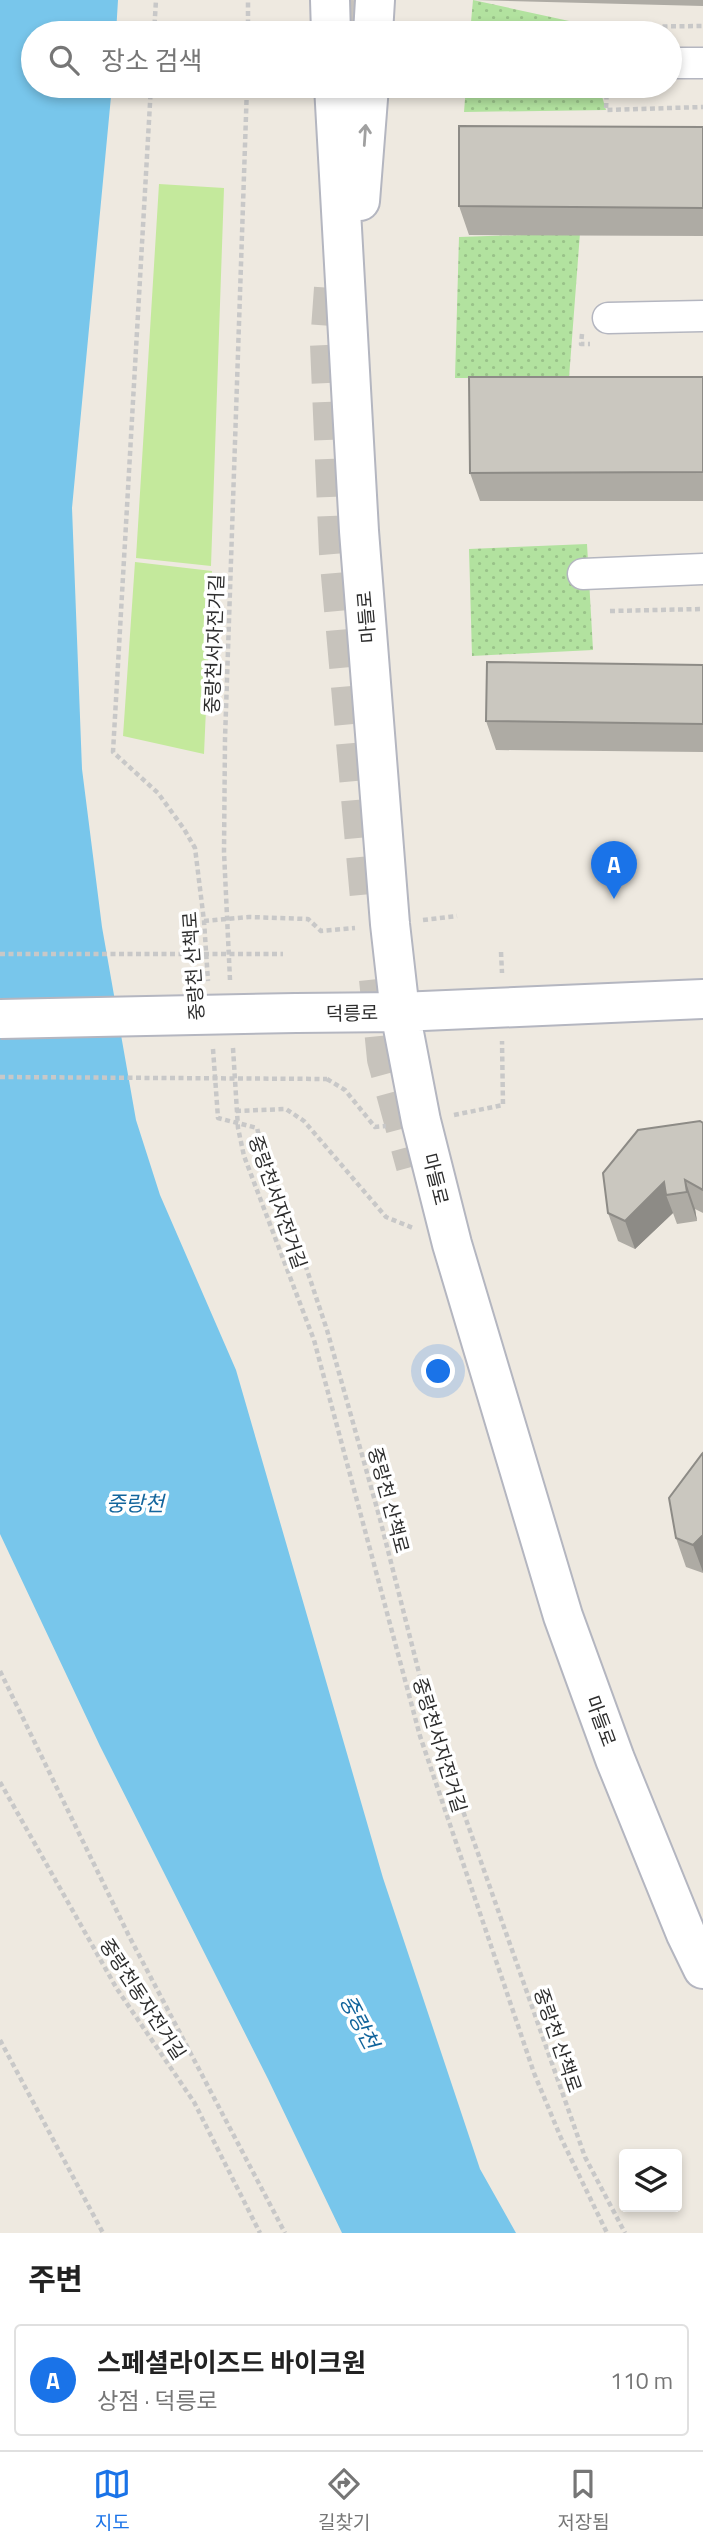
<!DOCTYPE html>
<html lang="ko">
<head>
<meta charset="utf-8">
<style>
  :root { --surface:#fff; --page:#f2f2f2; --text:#222; --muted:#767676; --line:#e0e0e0; --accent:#1a73e8 }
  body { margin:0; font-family:"Titillium Web","Noto Sans KR",sans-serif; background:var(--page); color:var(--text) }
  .controls { position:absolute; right:21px; bottom:21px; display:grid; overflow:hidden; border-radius:7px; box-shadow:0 4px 10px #0003 }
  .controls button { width:63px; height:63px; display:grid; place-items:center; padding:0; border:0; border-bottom:2px solid var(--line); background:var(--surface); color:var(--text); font:35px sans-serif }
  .you { position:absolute; left:439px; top:1372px; width:24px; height:24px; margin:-18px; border:5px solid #fff; border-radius:50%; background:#1a73e8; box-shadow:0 0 0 10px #1a73e833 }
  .badge { display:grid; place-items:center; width:46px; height:46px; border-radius:50%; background:var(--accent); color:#fff; font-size:23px; font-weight:700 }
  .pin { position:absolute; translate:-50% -58px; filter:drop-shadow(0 2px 4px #0008) }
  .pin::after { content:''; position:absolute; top:37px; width:24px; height:21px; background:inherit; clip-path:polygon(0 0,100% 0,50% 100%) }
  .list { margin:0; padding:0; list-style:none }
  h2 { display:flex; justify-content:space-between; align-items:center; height:91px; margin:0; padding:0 28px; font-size:30px }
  h2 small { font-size:23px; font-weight:400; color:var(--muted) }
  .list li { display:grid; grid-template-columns:46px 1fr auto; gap:21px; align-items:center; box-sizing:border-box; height:112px; margin:0 14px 14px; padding:0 14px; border:2px solid var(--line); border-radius:7px }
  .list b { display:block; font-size:26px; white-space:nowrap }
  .list p { margin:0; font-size:23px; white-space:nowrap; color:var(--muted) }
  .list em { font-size:23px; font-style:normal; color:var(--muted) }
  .icon { flex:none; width:38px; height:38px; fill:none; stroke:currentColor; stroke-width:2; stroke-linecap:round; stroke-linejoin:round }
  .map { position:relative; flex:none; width:703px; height:2233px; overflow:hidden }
  .search { position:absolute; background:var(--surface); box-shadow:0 4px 10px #0003; left:21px; right:21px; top:21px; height:77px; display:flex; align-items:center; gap:18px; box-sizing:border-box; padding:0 24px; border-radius:38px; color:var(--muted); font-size:26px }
  .sheet { height:217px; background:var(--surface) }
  nav { display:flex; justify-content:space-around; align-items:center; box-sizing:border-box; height:98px; border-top:2px solid var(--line); background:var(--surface); font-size:19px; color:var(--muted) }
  nav a { display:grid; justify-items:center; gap:4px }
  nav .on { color:var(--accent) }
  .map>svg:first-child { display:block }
</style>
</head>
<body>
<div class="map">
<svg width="703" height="2233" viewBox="0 0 703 2233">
  <defs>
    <pattern id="park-dots" width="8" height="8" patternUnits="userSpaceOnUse" patternTransform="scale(1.75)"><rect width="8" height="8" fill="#b2e29f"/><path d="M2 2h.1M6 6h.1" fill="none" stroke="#99c289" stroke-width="1.8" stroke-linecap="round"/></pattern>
  </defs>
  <rect width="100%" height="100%" fill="#eee9e0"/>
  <path fill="url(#park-dots)" d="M473,0L583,24L586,33H470Z
    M466,86H599L606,110L464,112Z
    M580,233L569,378H455L459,237Z
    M587,544L593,650L472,656L469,549Z"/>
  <path fill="#c4e99c" d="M159,184L224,188L211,566L136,558Z
    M135,562L212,571L204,754L123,736Z"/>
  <path fill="#78c6eb" d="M0,0H118L116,33H33V86H112L72,508L82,769L102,927L136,1120L160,1195L236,1370L383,1878L480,2169L516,2233H342L268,2079L100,1746L0,1534Z"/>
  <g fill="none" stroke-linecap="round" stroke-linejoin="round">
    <path stroke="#c7c3bc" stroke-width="38" stroke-dasharray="38 19" stroke-linecap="butt" d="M350,33L352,0
      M333,288L329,344L338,553L369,898
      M378,979L386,1059L415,1166"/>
    <g stroke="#b4b6c0" stroke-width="33">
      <path id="street" d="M670,63H703
        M608,318L703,316
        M583,574L703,569"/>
    </g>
    <g stroke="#b4b6c0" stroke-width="42">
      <path id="secondary" d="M330,0L331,33
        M373,33L375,0
        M334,86L359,531L390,924L400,1012L421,1121L452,1244L563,1616L615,1759L686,1934L703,1969
        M360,201L369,86
        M296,1013L400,1012L703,999"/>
    </g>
    <path stroke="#c8c8c8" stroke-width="4.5" stroke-dasharray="5 3.5" stroke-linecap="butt" d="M154,33L156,0
      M248,33V0
      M609,33V27L703,26
      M151,86L113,752L158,793L184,829L195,848L204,921L208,981
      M607,86L606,110L703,107
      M582,334L581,344H590
      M610,611L703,609
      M423,920L457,916
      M204,921L249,917L308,919L321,931L355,928
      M501,952L502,973
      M230,980L224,852L225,739L247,86
      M233,1048L238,1128L244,1156L314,1340L420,1736L485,1928L534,2073L561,2138L607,2233
      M213,1049L218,1118L257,1128L263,1151L302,1255L327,1330L380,1519L431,1720L585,2157L625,2233
      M327,1079L345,1090L375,1127L386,1126
      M236,1111L286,1109L304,1121L386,1217L413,1228
      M454,1115L503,1105L502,1041
      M0,1671L128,1934L285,2233
      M0,1782L117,1989L194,2102L260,2233
      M0,2040L103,2233"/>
    <use href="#street" stroke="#fff" stroke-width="30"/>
    <use href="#secondary" stroke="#fff" stroke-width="38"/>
    <g stroke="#b4b6c0" stroke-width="42" stroke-linecap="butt">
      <path id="secondary-bridge" d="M0,1019L296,1013"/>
    </g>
    <path stroke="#c8c8c8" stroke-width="4.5" stroke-dasharray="5 3.5" stroke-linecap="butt" d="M0,954H283
      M0,1077L327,1079"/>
    <use href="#secondary-bridge" stroke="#fff" stroke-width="38"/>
  </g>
  <path fill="#aeaba4" d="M473,0H703V6Z
    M703,127V236L469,235L459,206Z
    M703,377V501H480L470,473Z
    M703,665V752L496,750L486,721Z
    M703,1123V1213L695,1209L697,1221L677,1224L673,1213L635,1249L618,1241L608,1213Z
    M703,1453V1573L686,1567L676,1538Z"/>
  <path fill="#8d8b86" d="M685,1180L695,1209L697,1221L687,1192Z
    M664,1182L666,1195L673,1213L635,1249L625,1221Z
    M703,1535V1572L693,1545Z"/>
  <path fill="#cac7bf" stroke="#8d8b86" stroke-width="2" d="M459,126L703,127V208L459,206Z
    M469,377H703V472L470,473Z
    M487,662L703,665V724L486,721Z
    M700,1121L703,1123V1190L685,1180L687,1192L666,1195L664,1182L625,1221L608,1213L603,1173L638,1130Z
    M703,1453V1535L693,1545L676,1538L669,1498L702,1454Z"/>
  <defs><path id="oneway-shaft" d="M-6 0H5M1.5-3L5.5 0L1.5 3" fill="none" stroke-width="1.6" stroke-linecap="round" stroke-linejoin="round" transform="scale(1.75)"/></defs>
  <use stroke="#a0a0a0" href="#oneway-shaft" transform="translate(365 135) rotate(-86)"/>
  <g text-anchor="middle" stroke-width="7" stroke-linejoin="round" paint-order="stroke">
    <g font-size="19" fill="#2d2d2d" stroke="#fff">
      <text transform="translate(366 617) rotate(-95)" y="7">마들로</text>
      <text transform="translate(214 644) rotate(-88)" y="7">중랑천서자전거길</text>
      <text transform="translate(193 966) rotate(-94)" y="7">중랑천 산책로</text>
      <text transform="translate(352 1013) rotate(-1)" y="7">덕릉로</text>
      <text transform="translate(436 1179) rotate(76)" y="7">마들로</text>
      <text transform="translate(278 1202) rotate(71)" y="7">중랑천서자전거길</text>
      <text transform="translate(389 1500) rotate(75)" y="7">중랑천 산책로</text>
      <text transform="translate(601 1721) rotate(70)" y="7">마들로</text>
      <text transform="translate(440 1745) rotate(73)" y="7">중랑천서자전거길</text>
      <text transform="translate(143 1999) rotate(57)" y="7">중랑천동자전거길</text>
      <text transform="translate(558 2040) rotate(71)" y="7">중랑천 산책로</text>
    </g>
    <g font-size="21" font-style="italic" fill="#13659c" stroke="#fff">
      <text x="135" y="1511">중랑천</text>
      <text transform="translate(359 2022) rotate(62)" y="7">중랑천</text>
    </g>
  </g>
</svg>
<div class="controls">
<button><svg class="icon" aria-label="layers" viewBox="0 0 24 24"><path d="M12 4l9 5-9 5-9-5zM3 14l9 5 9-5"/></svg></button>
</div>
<div class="you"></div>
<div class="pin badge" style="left:614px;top:899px">A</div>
<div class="search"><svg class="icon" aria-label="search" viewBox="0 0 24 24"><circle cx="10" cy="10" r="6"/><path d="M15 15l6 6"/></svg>장소 검색</div>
</div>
<section class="sheet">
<h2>주변<small></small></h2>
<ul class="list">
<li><span class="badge">A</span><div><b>스페셜라이즈드 바이크원</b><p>상점 · 덕릉로</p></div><em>110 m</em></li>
</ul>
</section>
<nav>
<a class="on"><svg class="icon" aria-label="map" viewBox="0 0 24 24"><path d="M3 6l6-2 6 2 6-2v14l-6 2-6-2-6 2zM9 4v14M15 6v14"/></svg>지도</a>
<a><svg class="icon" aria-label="directions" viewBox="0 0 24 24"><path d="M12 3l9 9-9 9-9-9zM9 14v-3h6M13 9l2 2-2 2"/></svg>길찾기</a>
<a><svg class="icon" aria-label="saved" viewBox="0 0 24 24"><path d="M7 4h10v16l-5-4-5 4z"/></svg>저장됨</a>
</nav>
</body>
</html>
